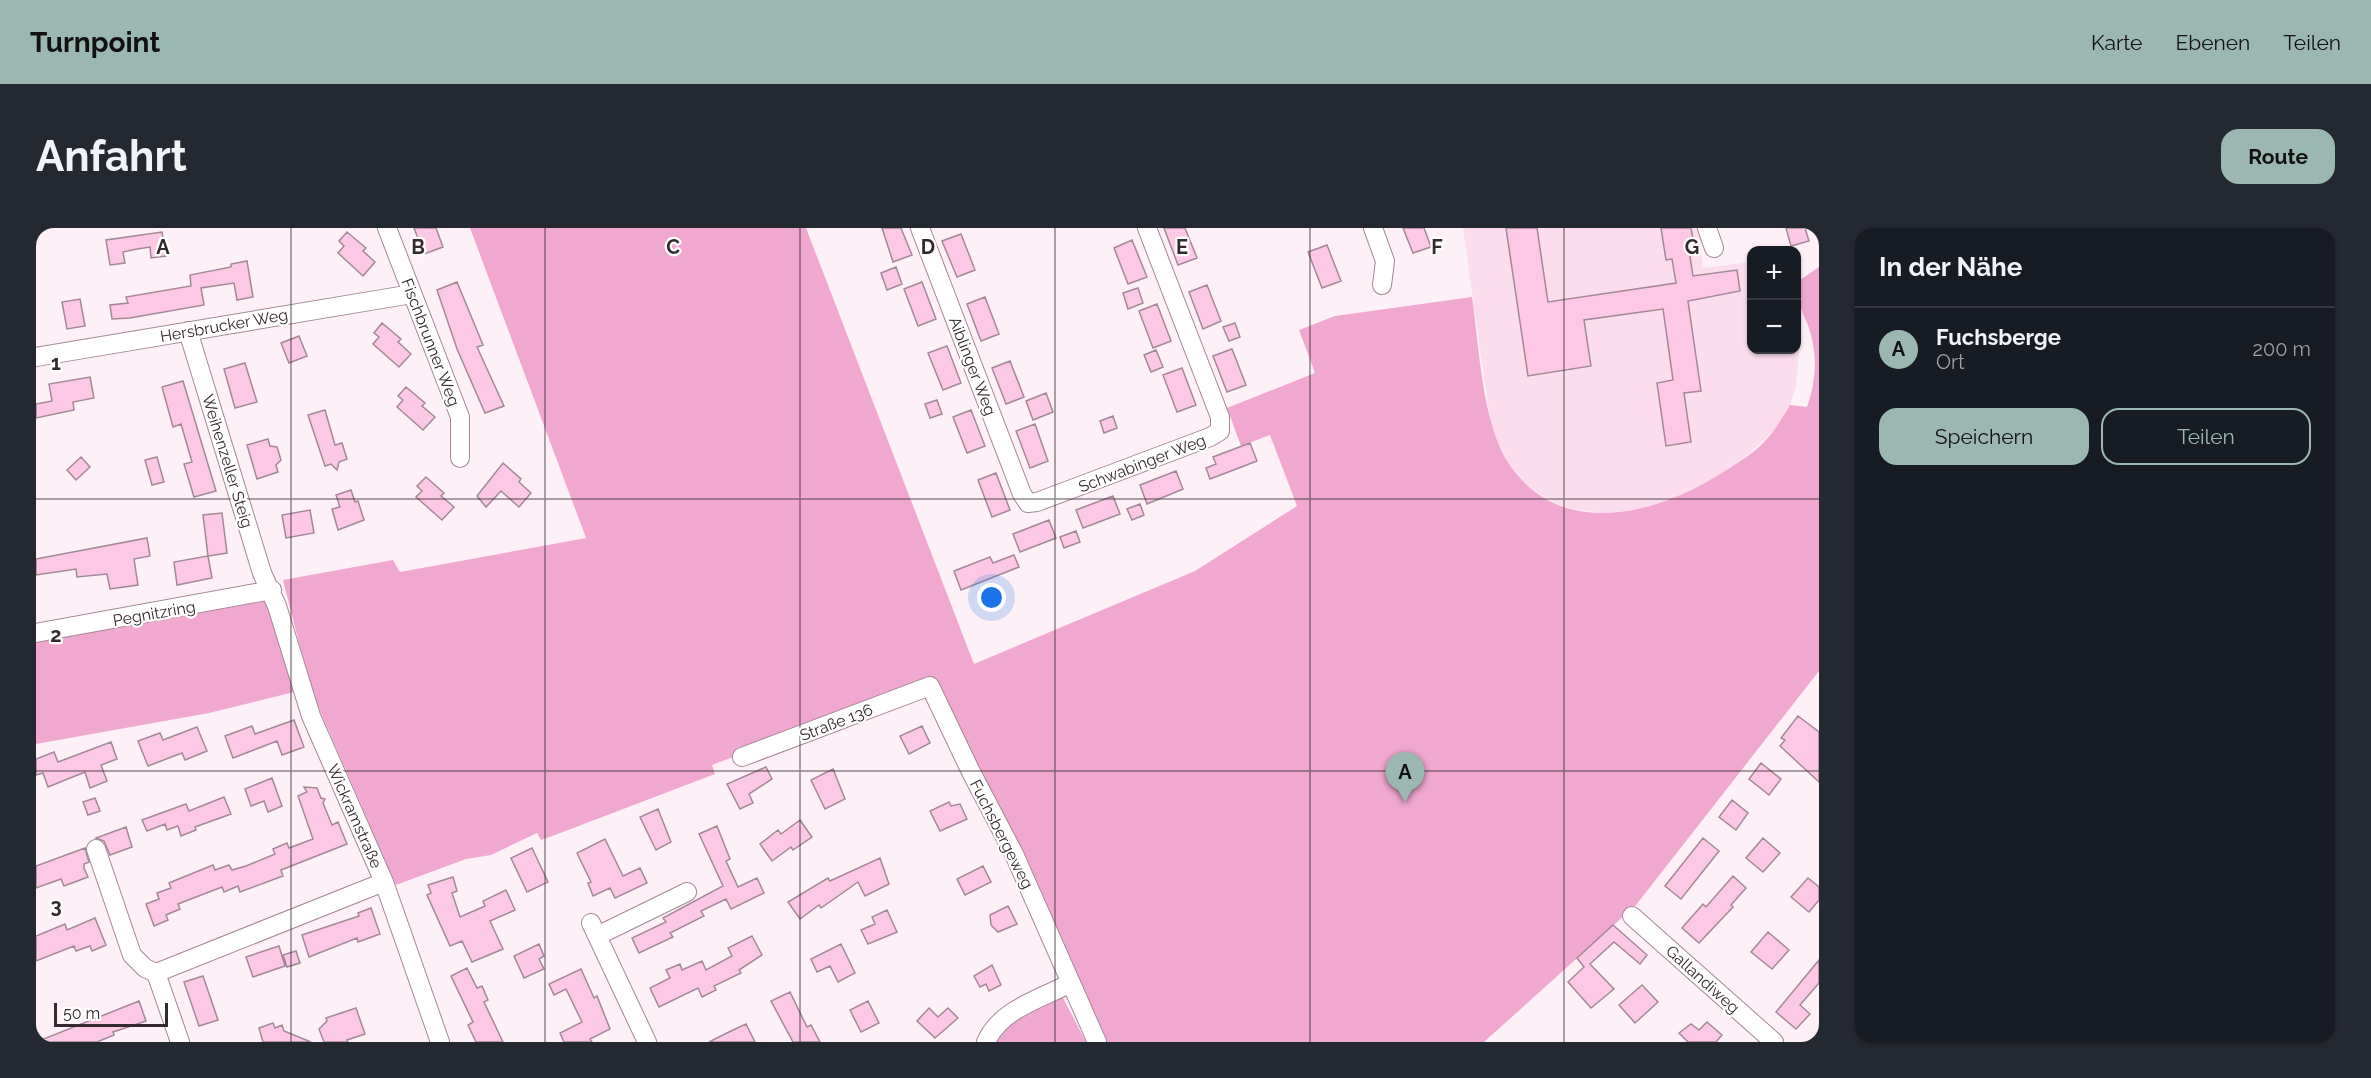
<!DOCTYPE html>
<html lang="de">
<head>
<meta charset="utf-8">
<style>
  :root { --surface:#171b24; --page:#242831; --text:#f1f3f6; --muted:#9ea1a6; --line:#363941; --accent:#9ab8b1 }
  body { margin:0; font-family:Raleway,sans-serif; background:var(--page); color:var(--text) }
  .controls { position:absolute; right:18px; top:18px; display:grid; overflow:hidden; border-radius:12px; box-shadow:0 2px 4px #0004 }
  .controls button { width:54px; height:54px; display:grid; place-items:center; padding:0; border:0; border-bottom:2px solid var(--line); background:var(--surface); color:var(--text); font:30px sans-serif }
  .scale { position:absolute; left:18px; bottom:15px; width:114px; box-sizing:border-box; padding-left:6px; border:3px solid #34292f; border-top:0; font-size:16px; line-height:21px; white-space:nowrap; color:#34292f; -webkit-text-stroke:4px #fff; paint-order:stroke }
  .you { position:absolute; left:956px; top:370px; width:21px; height:21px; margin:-15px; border:4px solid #fff; border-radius:50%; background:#1a73e8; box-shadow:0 0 0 9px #1a73e833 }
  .badge { display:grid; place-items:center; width:39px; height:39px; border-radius:50%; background:var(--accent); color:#111; font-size:20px; font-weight:700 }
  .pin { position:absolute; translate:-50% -50px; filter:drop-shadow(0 2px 3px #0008) }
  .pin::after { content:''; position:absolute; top:32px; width:21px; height:18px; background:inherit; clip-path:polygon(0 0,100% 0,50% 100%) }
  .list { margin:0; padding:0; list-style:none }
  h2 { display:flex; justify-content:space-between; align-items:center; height:78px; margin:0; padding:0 24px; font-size:26px }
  h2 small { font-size:20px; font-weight:400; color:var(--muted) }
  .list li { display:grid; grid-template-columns:39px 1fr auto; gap:18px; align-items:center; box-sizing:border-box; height:84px; padding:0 24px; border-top:2px solid var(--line) }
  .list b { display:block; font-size:22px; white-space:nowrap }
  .list p { margin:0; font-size:20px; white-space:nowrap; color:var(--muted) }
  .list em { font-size:20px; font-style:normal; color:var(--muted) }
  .actions { display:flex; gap:12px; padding:18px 24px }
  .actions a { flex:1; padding:14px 0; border:2px solid var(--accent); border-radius:18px; text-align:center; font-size:21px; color:var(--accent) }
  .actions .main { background:var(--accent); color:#111 }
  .map { position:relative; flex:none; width:1783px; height:814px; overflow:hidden; border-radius:18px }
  header { display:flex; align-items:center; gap:36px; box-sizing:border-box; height:84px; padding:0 30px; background:var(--accent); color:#111 }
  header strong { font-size:28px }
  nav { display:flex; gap:33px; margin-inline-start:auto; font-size:21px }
  .intro { display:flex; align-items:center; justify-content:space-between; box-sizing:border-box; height:144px; padding:0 36px }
  h1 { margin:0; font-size:42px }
  .button { padding:15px 27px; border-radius:18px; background:var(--accent); color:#111; font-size:21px; font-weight:700 }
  main { display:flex; gap:36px; padding:0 36px }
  aside { flex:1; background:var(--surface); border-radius:18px; box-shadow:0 2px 4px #0004 }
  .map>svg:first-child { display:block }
</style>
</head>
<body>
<header>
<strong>Turnpoint</strong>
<nav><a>Karte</a><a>Ebenen</a><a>Teilen</a></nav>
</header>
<div class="intro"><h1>Anfahrt</h1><a class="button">Route</a></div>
<main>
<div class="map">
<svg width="1783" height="814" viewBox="0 0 1783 814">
  <rect width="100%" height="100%" fill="#fdf0f7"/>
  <path fill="#fcdded" d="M1427,0H1663L1667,40L1715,34L1716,122H1760L1761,104L1763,121L1760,158L1754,177L1741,199L1713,226L1674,253L1629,274L1599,283L1573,286L1532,280L1509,270L1490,256L1473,236L1460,211L1454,190Z"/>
  <path fill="#f0a7d0" d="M434,0H770L938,436L1159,343L1261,278L1234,207L1205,218L1191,180L1279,145L1263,102L1299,88L1436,69C1443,117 1446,196 1473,236C1527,315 1626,285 1692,241C1704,233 1718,225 1728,214C1739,203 1746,190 1754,177L1771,179C1781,151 1782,123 1771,95C1764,78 1761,73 1761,54L1783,39V443L1600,677L1448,814H1070L896,454L676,537L679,546L519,607L505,612L501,605L455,627L430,631L360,657L275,462L247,352L357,332L364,344L550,310Z
    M236,372L258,464L173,485L0,516V414Z
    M1026,768L1050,814H958L971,795Z"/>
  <path fill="#fdc8e5" stroke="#a48897" stroke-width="1.5" d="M378,0H400L407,19L388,26Z
    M846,0H865L876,27L857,34Z
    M1128,0H1149L1161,30L1142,37Z
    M1367,0H1388L1395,19L1377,25Z
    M1470,0H1501L1512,74L1640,55L1636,31L1630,32L1625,0H1655L1659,21L1653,22L1657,48L1701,42L1704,63L1652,73L1665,163L1648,165L1655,214L1630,218L1621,155L1637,152L1627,81L1548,92L1555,138L1492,148Z
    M1750,0H1769L1773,13L1755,18Z
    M126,4L130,28L115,30L114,19L101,21L87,24L89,35L74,37L70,12Z
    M311,4L330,20L327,23L339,34L327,48L302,25L308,18L303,13Z
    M925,6L939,42L921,49L906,13Z
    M1096,12L1111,49L1092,56L1078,20Z
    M1291,17L1305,53L1286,60L1272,24Z
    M211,33L217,69L201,72L198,55L165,60L168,77L94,90L76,91L74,77L92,75L90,69L155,58L154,47L195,39V36Z
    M860,39L866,56L851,62L845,45Z
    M421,54L447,117L441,119L468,178L449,185L421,121L401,62Z
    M886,54L900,91L882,98L868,61Z
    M1171,57L1185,93L1167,101L1153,64Z
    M1102,60L1107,75L1092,81L1087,65Z
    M949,69L963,106L945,113L931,76Z
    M44,71L49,98L31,101L26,74Z
    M1121,76L1135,113L1117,120L1103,83Z
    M346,95L365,111L362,114L375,126L363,139L337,116L343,109L338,105Z
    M1199,95L1204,109L1193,113L1187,99Z
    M263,108L271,128L253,135L245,115Z
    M911,118L925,155L907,162L892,125Z
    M1196,121L1210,157L1191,164L1177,128Z
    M1120,122L1127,139L1115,144L1108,127Z
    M974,133L988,169L970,176L956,140Z
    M209,135L221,174L199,180L188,141Z
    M1146,140L1160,177L1141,184L1127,147Z
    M54,149L58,170L37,174L38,182L0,190V176L16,173L13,156Z
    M147,153L180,263L158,269L148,236L156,234L145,196L137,199L126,159Z
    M370,159L389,175L386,178L399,189L387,202L361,179L367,172L362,168Z
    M1010,165L1017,184L997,192L990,173Z
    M901,172L906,186L894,190L889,176Z
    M289,182L299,217L306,215L311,231L303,234L301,242L295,236L289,238L272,187Z
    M935,182L949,218L931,225L917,189Z
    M1077,188L1081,200L1068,205L1064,193Z
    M999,196L1012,233L994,240L980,203Z
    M232,211L234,218L241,219L245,232L240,237L242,244L221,251L211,217Z
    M1214,215L1221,233L1174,251L1170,240L1180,236L1177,229Z
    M45,229L54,239L40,252L31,242Z
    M121,229L128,254L116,257L109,232Z
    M467,235L485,251L483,254L495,265L483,279L465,263L450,279L441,268Z
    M1140,243L1147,261L1111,276L1104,257Z
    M960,245L974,282L956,289L942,252Z
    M390,249L408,265L405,268L418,279L406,292L380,269L386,263L381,258Z
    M315,262L319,274L322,273L328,292L302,302L296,281L304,279L300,267Z
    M1077,268L1084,286L1047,300L1040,282Z
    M1104,276L1108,287L1096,292L1091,281Z
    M274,282L278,305L250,310L246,287Z
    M186,285L191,325L172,328L176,350L141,357L138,334L172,328L167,287Z
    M1013,292L1020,310L984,324L977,306Z
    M1040,303L1044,314L1028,320L1024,309Z
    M111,310L114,328L98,331L102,357L74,361L71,346L41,349L40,341L0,347V331Z
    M978,327L983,339L925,362L918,343L954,329L957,335Z
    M1762,488L1783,504V554L1744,518L1749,512L1745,510Z
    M258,492L268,519L246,527L241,513L197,530L189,508L216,498L219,506Z
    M886,498L894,515L873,526L864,508Z
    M161,499L171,523L149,532L146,525L112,538L102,513L124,505L127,512Z
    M75,514L81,531L65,537L71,553L54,560L49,544L12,559L7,545L0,547V531L18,524L22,534Z
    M1725,535L1745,551L1733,567L1713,551Z
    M730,539L736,551L713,566L717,575L704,581L691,556Z
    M797,541L809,571L789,581L775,552Z
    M236,550L246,578L232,584L228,573L215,578L209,561Z
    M268,559L281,560L285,570L289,571L287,575L296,597L302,594L311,616L245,642L247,648L204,664L202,658L188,664L186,659L142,676L144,681L130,687L132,692L118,698L110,676L123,671L121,665L135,660L133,655L177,637L179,642L193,637L196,642L210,638L239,626L237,621L251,615L253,620L277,611L262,568L271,564Z
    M188,569L195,586L159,599L160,602L145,608L142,598L131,602L129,596L111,603L106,592L150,576L153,583Z
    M59,570L64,583L52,587L47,574Z
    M1696,572L1712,585L1700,602L1683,589Z
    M913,574L915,578L924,576L931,591L904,603L894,583Z
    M622,581L635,614L620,622L604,589Z
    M764,592L776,609L757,622L755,619L736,633L724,616L742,602L745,606Z
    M681,598L694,631L690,633L702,659L721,650L728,665L695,681L690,671L665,683L668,688L634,705L637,709L603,725L596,710L630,694L627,690L687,658L663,606Z
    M90,599L96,619L74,627L68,613L60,610Z
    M1667,610L1683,623L1645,671L1629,658Z
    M1727,610L1744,625L1727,644L1710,630Z
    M569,611L587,648L604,640L611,655L579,670L574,660L557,668L552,655L555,654L541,625Z
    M49,620L53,634L48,636V640L52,649L28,658L25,651L0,660V638Z
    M496,620L512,654L491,664L475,630Z
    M844,630L853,656L829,668L822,654L785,680L783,677L764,691L752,674L792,650L794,653Z
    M947,638L955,654L929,667L921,651Z
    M1697,648L1710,660L1695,677L1697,679L1663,715L1646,700L1667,676L1670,679Z
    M417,649L421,663L416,665L424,689L449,678L447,673L470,662L479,682L454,693L467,721L436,734L426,713L414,718L391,667L395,665L392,657Z
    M1772,650L1783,659V672L1773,684L1755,669Z
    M972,678L981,696L962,704L955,697L954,687Z
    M335,680L344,706L322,714L321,710L273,729L266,707L323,688L322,685Z
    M851,682L861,704L832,716L825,702L839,696L836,689Z
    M59,690L70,717L56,723L54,718L40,723L38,718L0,733V708L29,696L31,702Z
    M1577,697L1611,727L1604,736L1578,714L1554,736L1578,761L1555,780L1532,754L1548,739L1541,730Z
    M1732,704L1753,722L1736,741L1715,724Z
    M716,708L726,727L703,742L705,745L678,758L680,762L666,769L662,760L623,779L614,760L634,750L630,742L644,736L646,742L666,733L670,742L696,728L692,720Z
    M503,716L508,728L503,731L508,741L488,750L478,728Z
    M805,716L819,745L802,754L794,738L781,744L775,731Z
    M243,718L249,738L217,749L210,729Z
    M260,723L264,735L251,739L247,727Z
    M1783,732V755L1764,777L1774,786L1760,801L1740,784Z
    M956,737L965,757L953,763L950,756L944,759L938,748Z
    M431,740L441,760L446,758L452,772L448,774L467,814H440L432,797L437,794L415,748Z
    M545,741L558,770L561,768L574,801L554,811L556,814H528L524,805L546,794L530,761L518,767L513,756Z
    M167,748L182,792L163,798L148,754Z
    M1606,757L1622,774L1599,795L1583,777Z
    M754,764L771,799L775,797L784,814H757L735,773Z
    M103,773L110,793L77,804L78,807L61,814H0Z
    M832,773L843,795L825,804L814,782Z
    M320,780L329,806L311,812L312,814H288L283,801L291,793L290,790Z
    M893,780L902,789L912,780L922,790L899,810L881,793Z
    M1671,794L1686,807L1680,814H1652L1643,805L1655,796L1663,802Z
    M237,795L239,800L246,797L248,803L275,814H227L223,800Z
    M710,796L719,814H673L695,803Z"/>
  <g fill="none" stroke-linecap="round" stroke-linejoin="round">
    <g stroke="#a48797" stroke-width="20">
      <path id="minor" d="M351,0L424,189V230
        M884,0L986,266L992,275L1001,274L1174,209L1184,203V189L1111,0
        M1337,0L1349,33L1346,57
        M1671,0L1678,20
        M152,103L226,345L241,378L275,488L348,654L404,814
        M0,129L376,66
        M0,405L236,362
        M706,529L894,458L935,544L978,626L1061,814
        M60,621L96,727L109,740L120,745L348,654
        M1596,688L1738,814
        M555,695L611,814
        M561,708L651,664
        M120,745L144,814
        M950,814C964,782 1003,771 1033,756"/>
    </g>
    <use href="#minor" stroke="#fff" stroke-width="18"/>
  </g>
  <path fill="none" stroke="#34292f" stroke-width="1.5" stroke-opacity="0.55" d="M255,0V814M509,0V814M764,0V814M1019,0V814M1274,0V814M1528,0V814M0,271H1783M0,543H1783"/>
  <g text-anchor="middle" stroke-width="4.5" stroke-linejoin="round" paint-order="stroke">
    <g font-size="16" fill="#34292f" stroke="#fff">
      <text transform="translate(188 97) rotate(-10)" y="6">Hersbrucker Weg</text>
      <text transform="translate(395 114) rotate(69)" y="6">Fischbrunner Weg</text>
      <text transform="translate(937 138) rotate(69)" y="6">Aiblinger Weg</text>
      <text transform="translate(192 233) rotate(73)" y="6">Weihenzeller Steig</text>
      <text transform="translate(1106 235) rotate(-21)" y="6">Schwabinger Weg</text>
      <text transform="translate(118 385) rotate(-10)" y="6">Pegnitzring</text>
      <text transform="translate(800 494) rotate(-21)" y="6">Straße 136</text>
      <text transform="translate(319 588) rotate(66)" y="6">Wickramstraße</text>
      <text transform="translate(966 606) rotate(63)" y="6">Fuchsbergeweg</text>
      <text transform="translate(1667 751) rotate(42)" y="6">Gallandiweg</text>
    </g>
  </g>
  <g font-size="20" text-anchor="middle" font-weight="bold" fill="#34292f" stroke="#fff" stroke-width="4.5" stroke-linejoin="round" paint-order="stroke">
    <text x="127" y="26">A</text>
    <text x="382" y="26">B</text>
    <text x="637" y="26">C</text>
    <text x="892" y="26">D</text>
    <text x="1146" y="26">E</text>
    <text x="1401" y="26">F</text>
    <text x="1656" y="26">G</text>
    <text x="20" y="142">1</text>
    <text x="20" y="414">2</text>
    <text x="20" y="685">3</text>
  </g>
</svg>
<div class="controls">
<button>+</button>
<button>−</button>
</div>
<div class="scale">50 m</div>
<div class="you"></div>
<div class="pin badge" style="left:1369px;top:574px">A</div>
</div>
<aside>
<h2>In der Nähe<small></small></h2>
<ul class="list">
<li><span class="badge">A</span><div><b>Fuchsberge</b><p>Ort</p></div><em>200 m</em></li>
</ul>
<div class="actions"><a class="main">Speichern</a><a>Teilen</a></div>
</aside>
</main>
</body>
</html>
